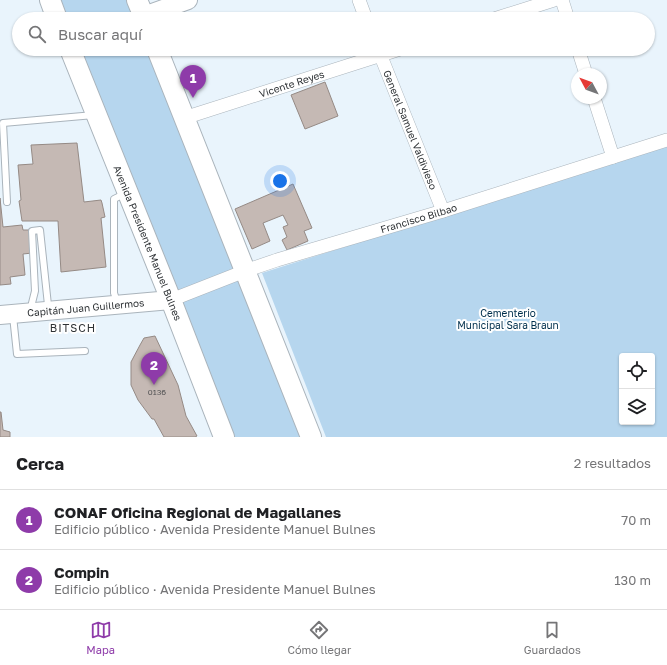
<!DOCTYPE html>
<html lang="es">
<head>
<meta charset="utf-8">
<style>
  :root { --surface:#fff; --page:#f6f6f6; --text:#202124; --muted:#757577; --line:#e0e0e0; --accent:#8e3ba9 }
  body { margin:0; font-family:"Golos Text",sans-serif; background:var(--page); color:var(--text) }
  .controls { position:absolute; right:12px; bottom:12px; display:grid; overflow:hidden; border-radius:4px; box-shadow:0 1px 3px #0004 }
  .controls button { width:36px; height:36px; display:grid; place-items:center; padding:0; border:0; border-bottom:1px solid var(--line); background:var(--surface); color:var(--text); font:20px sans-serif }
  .compass { position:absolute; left:571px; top:68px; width:36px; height:36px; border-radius:50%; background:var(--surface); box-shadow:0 1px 3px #0004; rotate:311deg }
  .you { position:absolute; left:280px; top:181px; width:14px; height:14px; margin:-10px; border:3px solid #fff; border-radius:50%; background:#1a73e8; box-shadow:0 0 0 6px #1a73e833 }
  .badge { display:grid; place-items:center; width:26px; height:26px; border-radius:50%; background:var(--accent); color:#fff; font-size:13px; font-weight:700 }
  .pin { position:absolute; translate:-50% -33px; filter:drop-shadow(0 1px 2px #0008) }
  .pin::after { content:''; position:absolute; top:21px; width:14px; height:12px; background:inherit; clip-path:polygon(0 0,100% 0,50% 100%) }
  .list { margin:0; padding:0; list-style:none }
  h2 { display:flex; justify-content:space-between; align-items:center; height:52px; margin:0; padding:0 16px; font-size:17px }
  h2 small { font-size:13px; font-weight:400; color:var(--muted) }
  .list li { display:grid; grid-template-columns:26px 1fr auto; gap:12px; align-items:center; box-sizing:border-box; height:60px; padding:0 16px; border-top:1px solid var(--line) }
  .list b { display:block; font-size:15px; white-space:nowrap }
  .list p { margin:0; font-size:13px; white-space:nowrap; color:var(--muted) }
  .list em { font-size:13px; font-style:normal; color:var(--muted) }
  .icon { flex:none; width:22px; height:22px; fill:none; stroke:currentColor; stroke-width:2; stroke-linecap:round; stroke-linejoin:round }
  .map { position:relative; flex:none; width:667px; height:437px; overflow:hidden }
  .search { position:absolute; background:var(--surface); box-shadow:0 1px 3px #0004; left:12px; right:12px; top:12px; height:44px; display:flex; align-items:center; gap:10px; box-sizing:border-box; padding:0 14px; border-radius:22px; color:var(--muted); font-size:15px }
  .sheet { height:172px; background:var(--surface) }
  nav { display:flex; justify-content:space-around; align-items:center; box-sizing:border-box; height:56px; border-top:1px solid var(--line); background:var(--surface); font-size:11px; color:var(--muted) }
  nav a { display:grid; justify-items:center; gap:2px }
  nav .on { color:var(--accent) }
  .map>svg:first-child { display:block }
</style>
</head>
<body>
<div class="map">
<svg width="667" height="437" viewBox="0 0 667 437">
  <rect width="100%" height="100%" fill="#e9f4fc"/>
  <path fill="#b6d6ee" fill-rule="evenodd" d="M58,0H128L135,19H66Z
    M78,49H147L302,437H233Z
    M667,145V437H326L262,273ZM622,356H652V422H622Z"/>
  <path fill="#c5b9b4" stroke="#958a85" d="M325,82L338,116L305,129L291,95Z
    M77,143L84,202L101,200L102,203L105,217L101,218L106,267L61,272L58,221H22L19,201L21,200L18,165L33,164L31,145Z
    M293,184L312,228L304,231L308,241L287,250L282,240L287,237L283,227L288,225L283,215L263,223L270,241L252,249L235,209Z
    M0,198L3,227L22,225L23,230H30L32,253L23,254L25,275L10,277L11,284L0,285Z
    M155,336L178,385L186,416L197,436L195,437H164L154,419H152L138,400L131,385V362L140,345L144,338Z
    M0,412H1L3,430L10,432V437H0Z"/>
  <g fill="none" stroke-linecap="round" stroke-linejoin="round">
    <g stroke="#aab4bc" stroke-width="8">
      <path id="lane" d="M7,202L3,123L94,115
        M117,302L114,293V199L126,193
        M30,311L35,291L32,231L40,230L48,305L52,308
        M13,316L17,354L85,351"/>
    </g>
    <g stroke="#aab4bc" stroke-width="14">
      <g id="street">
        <path d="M359,0L366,19"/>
        <path d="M562,0L568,19"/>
        <path d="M494,19L554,0"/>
        <path id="s1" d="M378,49L443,211"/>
        <path d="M578,49L586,74"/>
        <path d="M594,98L613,157"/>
        <path id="s2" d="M184,118L400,49"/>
        <path id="s3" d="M171,300L245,271L277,260L443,211L667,140"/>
      </g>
    </g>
    <g stroke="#aab4bc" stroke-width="20">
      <g id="secondary">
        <path d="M144,16L188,0"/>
        <path id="s4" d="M0,315L171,300"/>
      </g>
    </g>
    <g stroke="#aab4bc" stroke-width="22">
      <g id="primary">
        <path d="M50,0L57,19"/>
        <path d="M137,0L145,19"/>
        <path id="s5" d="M70,49L171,300L224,437"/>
        <path d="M157,49L311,437"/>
      </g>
    </g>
    <use href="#lane" stroke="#fff" stroke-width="6"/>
    <use href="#street" stroke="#fff" stroke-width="13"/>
    <use href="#secondary" stroke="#fff" stroke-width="18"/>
    <use href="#primary" stroke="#fff" stroke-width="20"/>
  </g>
  <g text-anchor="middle" stroke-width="4" stroke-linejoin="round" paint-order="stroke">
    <g font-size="8" fill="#545455">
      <text x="157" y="395">0136</text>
    </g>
    <g font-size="10" fill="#2e3235" stroke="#fff">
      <text dy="4" stroke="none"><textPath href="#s2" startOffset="113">Vicente Reyes</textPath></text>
      <text dy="4" stroke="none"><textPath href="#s1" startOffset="87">General Samuel Valdivieso</textPath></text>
      <text dy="4" stroke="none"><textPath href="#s3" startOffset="261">Francisco Bilbao</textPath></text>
      <text dy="4" stroke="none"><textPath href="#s5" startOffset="209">Avenida Presidente Manuel Bulnes</textPath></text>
      <text dy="4" stroke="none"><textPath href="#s4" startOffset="86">Capitán Juan Guillermos</textPath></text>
    </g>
    <g font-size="10" fill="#002f4c" stroke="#fff">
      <text x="508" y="317">Cementerio<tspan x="508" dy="12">Municipal Sara Braun</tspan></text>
    </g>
    <g font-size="11" letter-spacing="1" fill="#2e3235" stroke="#fff">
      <text x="73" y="332">BITSCH</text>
    </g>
  </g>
</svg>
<div class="controls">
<button><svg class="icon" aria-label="locate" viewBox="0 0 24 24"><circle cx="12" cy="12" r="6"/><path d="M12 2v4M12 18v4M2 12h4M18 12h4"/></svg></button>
<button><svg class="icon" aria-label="layers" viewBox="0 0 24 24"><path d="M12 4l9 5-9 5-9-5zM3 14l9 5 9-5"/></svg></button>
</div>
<svg class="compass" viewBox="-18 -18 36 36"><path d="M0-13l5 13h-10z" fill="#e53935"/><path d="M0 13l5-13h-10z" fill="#757577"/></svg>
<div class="you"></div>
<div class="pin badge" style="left:193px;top:98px">1</div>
<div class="pin badge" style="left:154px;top:385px">2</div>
<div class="search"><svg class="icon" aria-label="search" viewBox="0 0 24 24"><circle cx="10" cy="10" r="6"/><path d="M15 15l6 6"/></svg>Buscar aquí</div>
</div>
<section class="sheet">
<h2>Cerca<small>2 resultados</small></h2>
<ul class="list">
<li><span class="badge">1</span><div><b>CONAF Oficina Regional de Magallanes</b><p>Edificio público · Avenida Presidente Manuel Bulnes</p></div><em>70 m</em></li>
<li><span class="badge">2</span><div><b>Compin</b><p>Edificio público · Avenida Presidente Manuel Bulnes</p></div><em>130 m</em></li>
</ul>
</section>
<nav>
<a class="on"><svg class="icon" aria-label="map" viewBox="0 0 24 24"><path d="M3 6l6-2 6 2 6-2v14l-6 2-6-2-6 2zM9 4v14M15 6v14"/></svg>Mapa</a>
<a><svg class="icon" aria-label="directions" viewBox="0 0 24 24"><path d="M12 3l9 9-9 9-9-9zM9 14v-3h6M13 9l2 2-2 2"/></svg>Cómo llegar</a>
<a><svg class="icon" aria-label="saved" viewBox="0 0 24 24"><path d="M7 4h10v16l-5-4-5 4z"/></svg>Guardados</a>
</nav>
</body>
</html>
